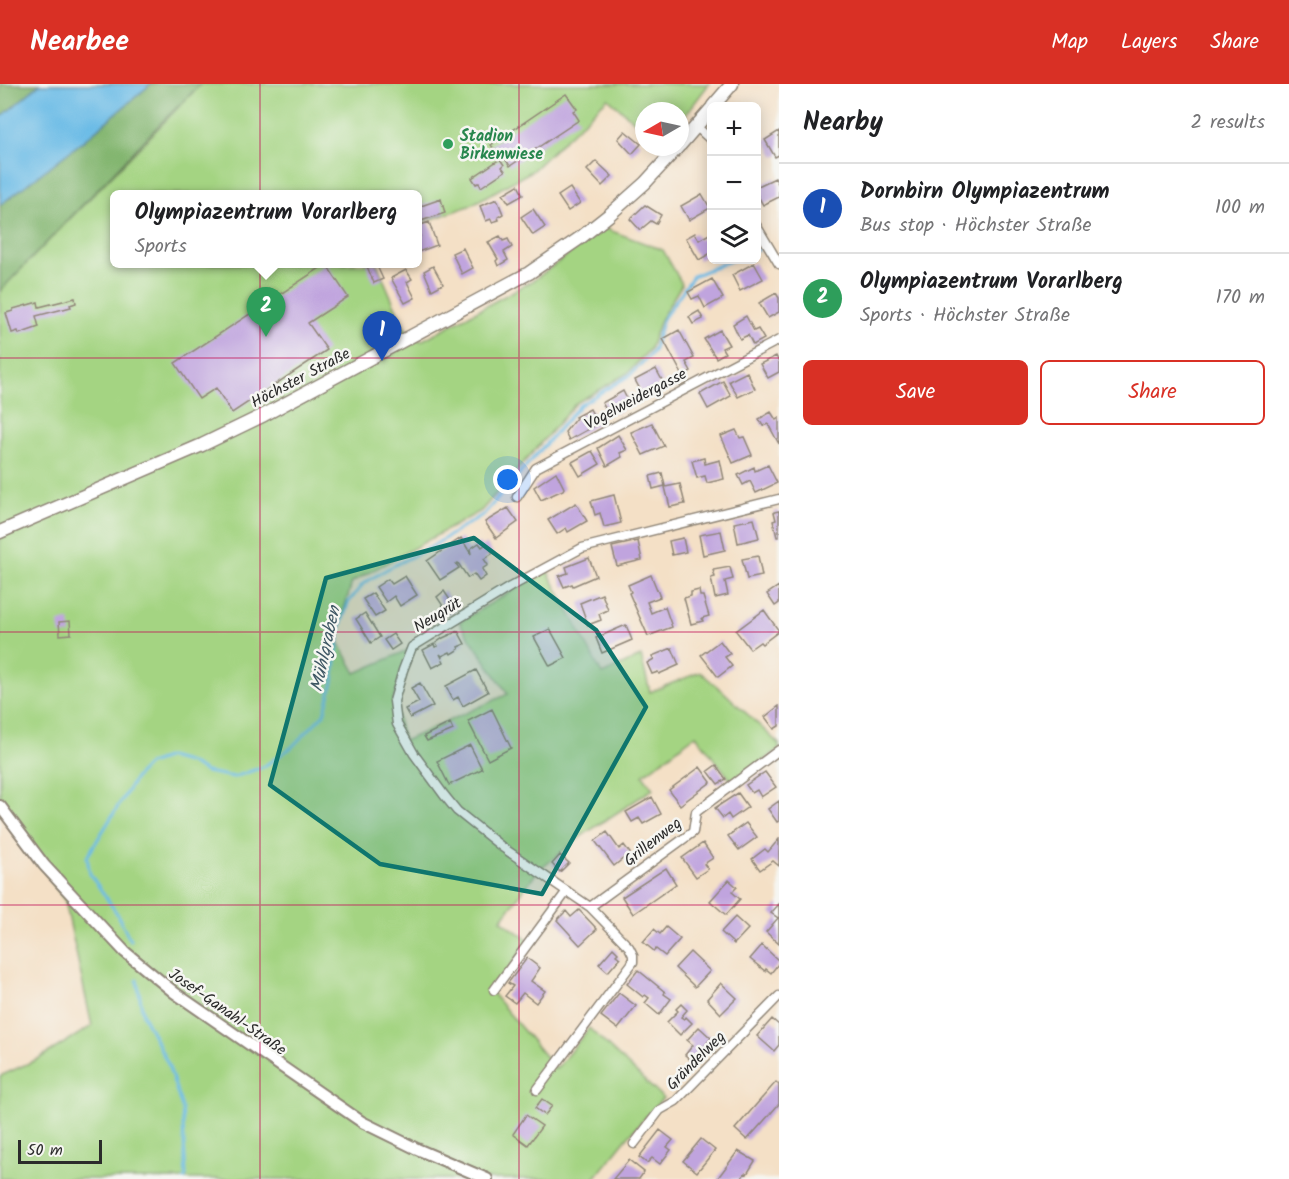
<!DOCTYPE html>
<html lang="en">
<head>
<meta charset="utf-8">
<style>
  :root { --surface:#fff; --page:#f2f2f2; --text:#202124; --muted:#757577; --line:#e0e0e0; --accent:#d93025 }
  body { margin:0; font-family:Kalam,sans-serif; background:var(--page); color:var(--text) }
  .controls { position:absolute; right:18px; top:18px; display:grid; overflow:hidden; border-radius:9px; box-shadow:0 3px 15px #0003 }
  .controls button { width:54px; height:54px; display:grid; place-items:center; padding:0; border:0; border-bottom:2px solid var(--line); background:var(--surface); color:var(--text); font:30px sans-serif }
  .compass { position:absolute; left:635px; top:18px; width:54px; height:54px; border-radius:50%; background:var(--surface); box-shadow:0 3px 15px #0003; rotate:261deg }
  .scale { position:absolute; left:18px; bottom:15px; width:84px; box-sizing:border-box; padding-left:6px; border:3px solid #2b2b2b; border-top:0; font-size:16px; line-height:21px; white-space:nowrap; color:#2b2b2b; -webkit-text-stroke:4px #f6f6f2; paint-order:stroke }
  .you { position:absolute; left:508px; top:396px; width:21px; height:21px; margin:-15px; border:4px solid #fff; border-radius:50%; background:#1a73e8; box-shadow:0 0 0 9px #1a73e833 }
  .badge { display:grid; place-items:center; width:39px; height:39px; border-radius:50%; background:var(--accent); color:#fff; font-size:20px; font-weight:700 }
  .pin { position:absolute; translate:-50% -50px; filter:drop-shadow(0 2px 3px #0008) }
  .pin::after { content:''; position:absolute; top:32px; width:21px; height:18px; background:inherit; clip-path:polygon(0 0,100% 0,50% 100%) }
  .popup { position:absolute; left:110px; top:106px; width:312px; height:78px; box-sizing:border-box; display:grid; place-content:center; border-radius:9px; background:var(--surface); filter:drop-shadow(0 2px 4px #0005); font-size:20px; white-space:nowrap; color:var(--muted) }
  .popup b { font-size:22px; color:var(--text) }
  .popup::after { content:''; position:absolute; left:50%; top:100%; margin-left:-12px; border:12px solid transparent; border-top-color:var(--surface) }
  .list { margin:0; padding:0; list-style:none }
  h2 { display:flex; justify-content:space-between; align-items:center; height:78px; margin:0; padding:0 24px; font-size:26px }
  h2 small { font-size:20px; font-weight:400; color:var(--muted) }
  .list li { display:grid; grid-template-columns:39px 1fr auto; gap:18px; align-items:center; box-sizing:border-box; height:90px; padding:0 24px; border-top:2px solid var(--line) }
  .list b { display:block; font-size:22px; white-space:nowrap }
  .list p { margin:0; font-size:20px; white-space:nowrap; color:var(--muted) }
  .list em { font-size:20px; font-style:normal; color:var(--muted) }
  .actions { display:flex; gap:12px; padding:18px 24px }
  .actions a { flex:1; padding:14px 0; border:2px solid var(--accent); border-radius:9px; text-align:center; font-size:21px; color:var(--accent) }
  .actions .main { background:var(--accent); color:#fff }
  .icon { flex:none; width:33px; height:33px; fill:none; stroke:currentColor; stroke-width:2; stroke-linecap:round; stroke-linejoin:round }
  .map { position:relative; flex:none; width:779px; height:1095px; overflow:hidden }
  header { display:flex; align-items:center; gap:36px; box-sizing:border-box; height:84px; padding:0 30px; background:var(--accent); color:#fff }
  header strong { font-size:28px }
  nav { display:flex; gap:33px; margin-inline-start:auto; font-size:21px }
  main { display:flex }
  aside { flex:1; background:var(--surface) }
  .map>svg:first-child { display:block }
</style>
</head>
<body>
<header>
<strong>Nearbee</strong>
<nav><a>Map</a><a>Layers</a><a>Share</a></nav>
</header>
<main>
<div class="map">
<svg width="779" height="1095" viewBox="0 0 779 1095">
  <rect width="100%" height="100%" fill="#f6f6f2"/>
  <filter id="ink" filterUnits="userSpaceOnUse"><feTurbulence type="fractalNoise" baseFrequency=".0167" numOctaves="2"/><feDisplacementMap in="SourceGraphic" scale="12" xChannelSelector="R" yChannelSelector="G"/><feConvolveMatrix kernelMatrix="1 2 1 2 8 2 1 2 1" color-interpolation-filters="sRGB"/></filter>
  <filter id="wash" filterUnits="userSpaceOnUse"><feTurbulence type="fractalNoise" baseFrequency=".008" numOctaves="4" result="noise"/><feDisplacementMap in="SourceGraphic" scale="24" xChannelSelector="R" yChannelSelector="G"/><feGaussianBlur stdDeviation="1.35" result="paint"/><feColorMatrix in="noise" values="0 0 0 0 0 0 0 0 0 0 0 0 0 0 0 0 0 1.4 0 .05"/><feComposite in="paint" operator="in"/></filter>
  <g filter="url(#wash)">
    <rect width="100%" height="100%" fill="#f4e0c6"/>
    <path fill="#a4d482" stroke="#688056" stroke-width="1.5" d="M201,0H709L680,38V27H644V46L608,14L532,87L469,122L418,140V110H115V180H377L404,243L421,257L534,196L604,144L663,166L682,200L660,236L650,265L628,289L576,319L481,427L352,498L336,553L356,589L410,565L393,617L404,657L508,610L459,538L547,486L602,590L641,572L650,608L700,588L724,608L779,660V665L733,699L696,651L643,691L653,705L583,751L537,788L501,836L529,857L491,908L556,985L589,944L663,1014L626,1055L594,1095H0V992L38,975L92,942L65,817L0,725V207Z"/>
    <path fill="#83b670" stroke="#57704e" stroke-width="1.5" d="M0,0H40L0,34Z
      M151,0H201L160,40L0,207V121L82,58Z"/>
    <path fill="#6bbbe6" stroke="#4b7388" stroke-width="1.5" d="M40,0H151L82,58L0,121V34Z"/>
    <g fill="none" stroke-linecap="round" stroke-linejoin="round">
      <path stroke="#6bbbe6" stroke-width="3" d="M756,166L759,165
        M130,856L118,831L90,790L87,773L136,693L149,680L169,673L190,679L206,688L234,693L263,683L292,663L324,630L333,598L340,544L348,519L363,500L387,485L431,463L484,430L580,321L630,291L653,268L663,235L693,192L732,176
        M137,896L143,931L168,980L182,1024L186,1092L184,1095"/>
    </g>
    <g id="blocks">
      <path fill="#c0a4de" d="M566,10L577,25L573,27L579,36L510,82L500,67L497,69L491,61Z
        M625,47L641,60L632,70L618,55Z
        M779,47V71L775,73L765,56Z
        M500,75L504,81L502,83L505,87L481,103L479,99L476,100L472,94Z
        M596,77L612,92L602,102L587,86Z
        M775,94L779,101V113L763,121L756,108V103Z
        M518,101L523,111L509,119L503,110Z
        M570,104L580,119L568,127L558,112Z
        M702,110L710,124L689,136L681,122Z
        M441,115L445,129L418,138V123Z
        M497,115L503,130L498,133L499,136L492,138L491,135L486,137L480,122Z
        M645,121L661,131L656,140L651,137L640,146L630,135Z
        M533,125L545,143L533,151L521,133Z
        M429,138L437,161L418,168V152H420L418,148V142Z
        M695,149L699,156L711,149V169L699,176L686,154Z
        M500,152L503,157L508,155L512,163L504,168L508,176L498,182L496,177L498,175L488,158Z
        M463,164L473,184L462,190L452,169Z
        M754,179L763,195L740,207L732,191Z
        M326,180L348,213L308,239L327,266L232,329L216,304L199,315L175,279Z
        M366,180H376L383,195L374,199Z
        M433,182L443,200L432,206L424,187Z
        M406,186L412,195L407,198L415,214L405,219L391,194Z
        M712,195L723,214L705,224L699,212L692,215L688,208Z
        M776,209L779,214V228L768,234L759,219Z
        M75,214L76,219L70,221L71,223L36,232L39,243L19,250L18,247L12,249L6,229L13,227V225L38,218L39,223Z
        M699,227L703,235L693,240L689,233Z
        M746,232L754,247L758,245L764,255L753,261L748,251L740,255L733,240Z
        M679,246L694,274L686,278L691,287L683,292L663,255Z
        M720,246L729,261L722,264L725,269L716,274L704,255Z
        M776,272L779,278V288L768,294L760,280Z
        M656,285L663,298L657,301L660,306L651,311L648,306L642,309L635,296Z
        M747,288L755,305L738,313L729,297Z
        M723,297L731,312L708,325L700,310Z
        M623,307L630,321L615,329L612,324L607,327L602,319Z
        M590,325L598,340L569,356L565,348L576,334L575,333Z
        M771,328L776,336L779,334V360L768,340L763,342L759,335Z
        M652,339L664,362L643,371L631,348Z
        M736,346L740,354L744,353L752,371L733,379L721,352Z
        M618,351L627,366L620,369L622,373L607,382L598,364Z
        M592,367L600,380L580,392L572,378Z
        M704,374L705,380L720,376L724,395L707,399L705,392L697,394L692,377Z
        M768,381L777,399L756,409L750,397L743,401L738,391L754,383L755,387Z
        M556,388L564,404L563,406L541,416L534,403Z
        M662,389L665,402L653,405L650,392Z
        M680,400L685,420L670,423L665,403Z
        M614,411L621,439L604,443L600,429L595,431L591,417Z
        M576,419L587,437L568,448L566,444L557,450L548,436Z
        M508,424L518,438L496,454L485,438Z
        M779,427V453H777L773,437L776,436L774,428Z
        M754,435L759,454L738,459L734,439Z
        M721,447L725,466L703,471L699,451Z
        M461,454L471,470L470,465L479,459L482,463L486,460L493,469L484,475L488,481L482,485L486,492L479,497L474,490L468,494L458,479L456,480L459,484L440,496L427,477Z
        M683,454L686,468L672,471L669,457Z
        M638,457L642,476L617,482L612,463Z
        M758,472L762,492L747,495L742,475Z
        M589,474L596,492L573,502L572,500L564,503L559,492L568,489L566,483Z
        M730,483L733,495L725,497L728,511L715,514L711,494L715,493L713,486Z
        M651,491L660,513L647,518L651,529L665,523L672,543L648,552L629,509L631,508L628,501Z
        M405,492L417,511L400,522L394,512L386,518L376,503L388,495L392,500Z
        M779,502V519L775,522L767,510Z
        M699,506L700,512H703L709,532L702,534L703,537L691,540L684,514L691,512V508Z
        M444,507L456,525L449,531L437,513Z
        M373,509L385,527L375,533L363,515Z
        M602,510L608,526L599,530L601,536L588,541L580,519Z
        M764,526L779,547L762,560L760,558L750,565L736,547Z
        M365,529L380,553L371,559L356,535Z
        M70,537L71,550L60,551L59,538Z
        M626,541L632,556L602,569L596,554Z
        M550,545L566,574L550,582L534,553Z
        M458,547L465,560L458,563L459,565L451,570L450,568L442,572L440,570L444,578L432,584L423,566L434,560L435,563L438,562L436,559L443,554Z
        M393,550L400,560L391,566L384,556Z
        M720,557L730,570L725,573L732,582L718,593L701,571Z
        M672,564L679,581L659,590L658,588L652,590L647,579L654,575L652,572Z
        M476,586L488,608L463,622L458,613L453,616L446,602Z
        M420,599L433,622L410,634L405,625L419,618L411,604Z
        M779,622V642L774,645L765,633Z
        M492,625L511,664L488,676L468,637Z
        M450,639L453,646L427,657L424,652Z
        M470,661L482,685L449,701L437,677Z
        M716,681L726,695L718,700L708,687Z
        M700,683L711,698L680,721L669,706Z
        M765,688L776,703L761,713L757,706L752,709L746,701Z
        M738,709L748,723L731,735L728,730L723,734L715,724Z
        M652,713L661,730L643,740L639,734L632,738L626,728Z
        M779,717V737L777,738L768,725Z
        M746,739L757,753L739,766L728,752Z
        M607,748L619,765L624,761L630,769L614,782L595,757Z
        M779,755V782L773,777L760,786L752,775L765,765L768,768Z
        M703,759L713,774L704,780L708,785L696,793L682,774Z
        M560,771L569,779L560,788L552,780Z
        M666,784L676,800L633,830L622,813Z
        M729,796L737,803L732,808L740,815L726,831L710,817Z
        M779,820V860L766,848L778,834L771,829Z
        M579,826L597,845L580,861L557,836L566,827L571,833Z
        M735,833L748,845L734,860L721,848Z
        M666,843L680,855L665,872L656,865L654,867L643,858L654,845L660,850Z
        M762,861L779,877V879L771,889L766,885L765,887L750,875Z
        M613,864L618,869L616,871L620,874L608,888L599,880Z
        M690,868L710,887L695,903L675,884Z
        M527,874L540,884L531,897L545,907L536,919L523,909L515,919L505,912L513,902L508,899Z
        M638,886L665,908L664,910L671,915L659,931L645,919L649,914L645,911L643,913L627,900Z
        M721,899L737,914L721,930L707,915Z
        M619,909L636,922L618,945L601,932Z
        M681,920L687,926L681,933L684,935L686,933L692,939L680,951L667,938L678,927L676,925Z
        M772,935L779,941V961L774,967L757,952Z
        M699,943L711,954L703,964L707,967L695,980L685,971L693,961L687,956Z
        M776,998L779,1001V1020L747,1056L735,1045Z
        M542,1015L552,1022L545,1031L535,1024Z
        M526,1031L542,1042L528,1061L513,1050Z
        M660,1046L673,1056L667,1063L671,1066L660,1080L652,1074L647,1079L639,1073Z
        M701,1055L715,1066L697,1088L683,1077Z
        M738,1067L755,1077L747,1090L745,1089L741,1095H717Z
        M629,1076L644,1088L639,1095H613Z"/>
    </g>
  </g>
  <g filter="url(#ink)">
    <use href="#blocks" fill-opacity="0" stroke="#908678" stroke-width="1.5"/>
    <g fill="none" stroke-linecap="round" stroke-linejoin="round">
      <g stroke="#908678" stroke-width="11">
        <path id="minor" d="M697,43L712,57
          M756,141L779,180
          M517,413L536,384L779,256
          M590,823L693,748L696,728L779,666
          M494,906L567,807
          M537,1006L633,878V871L629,863L590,823L502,763L457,727L444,711L414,670L397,640L394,617L403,586L412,563L510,503L582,464L779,415
          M634,1060L660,1026L676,1017L779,912"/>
      </g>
      <g stroke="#908678" stroke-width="14">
        <path id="tertiary" d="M0,722L44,781L125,868L175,909L362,1038L417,1065L487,1095"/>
      </g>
      <g stroke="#908678" stroke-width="15">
        <path id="secondary" d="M713,22L732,0
          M680,61L712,24
          M0,448L202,361L264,331L529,189L580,154L609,131L645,99L678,63"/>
      </g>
      <use href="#minor" stroke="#fff" stroke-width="8"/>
      <use href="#tertiary" stroke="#fff" stroke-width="10"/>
      <use href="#secondary" stroke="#fff" stroke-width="12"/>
    </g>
  </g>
  <path fill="#0f766e" fill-opacity="0.2" stroke="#0f766e" stroke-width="4.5" stroke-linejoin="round" d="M474,454L596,546L646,623L542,810L380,780L270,701L326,494Z"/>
  <path fill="none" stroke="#c2185b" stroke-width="1.5" stroke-opacity="0.55" d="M260,0V1095M519,0V1095M0,274H779M0,548H779M0,821H779"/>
  <circle fill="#2e9e5b" stroke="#f6f6f2" stroke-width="2" cx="448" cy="60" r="6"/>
  <g text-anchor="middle" stroke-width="5" stroke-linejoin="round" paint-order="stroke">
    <g font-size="16" font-weight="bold" fill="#27864d" stroke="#f6f6f2" text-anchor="start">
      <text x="460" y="57">Stadion<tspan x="460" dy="18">Birkenwiese</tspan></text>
    </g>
    <g font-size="16" fill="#2b2b2b" stroke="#f6f6f2">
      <text transform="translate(300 293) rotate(-28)" y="6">Höchster Straße</text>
      <text transform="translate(635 314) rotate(-28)" y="6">Vogelweidergasse</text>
      <text transform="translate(437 530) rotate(-31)" y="6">Neugrüt</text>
      <text transform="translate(652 757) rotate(-38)" y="6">Grillenweg</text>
      <text transform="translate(228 927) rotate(35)" y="6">Josef-Ganahl-Straße</text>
      <text transform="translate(695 976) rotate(-45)" y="6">Grändelweg</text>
    </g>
    <g font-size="18" font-style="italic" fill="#3e5663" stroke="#f6f6f2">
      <text transform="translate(325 565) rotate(-78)" y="6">Mühlgraben</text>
    </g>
  </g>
</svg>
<div class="controls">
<button>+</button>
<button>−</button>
<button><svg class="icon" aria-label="layers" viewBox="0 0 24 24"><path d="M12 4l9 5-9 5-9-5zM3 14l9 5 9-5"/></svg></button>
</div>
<svg class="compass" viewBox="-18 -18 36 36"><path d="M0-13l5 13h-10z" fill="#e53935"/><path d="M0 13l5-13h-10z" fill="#757577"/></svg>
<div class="scale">50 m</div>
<div class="you"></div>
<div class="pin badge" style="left:382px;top:277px;background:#1a4fb4">1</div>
<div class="pin badge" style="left:266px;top:253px;background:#2e9e5b">2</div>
<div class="popup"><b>Olympiazentrum Vorarlberg</b>Sports</div>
</div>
<aside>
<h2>Nearby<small>2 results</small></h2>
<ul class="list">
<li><span class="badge" style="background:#1a4fb4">1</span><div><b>Dornbirn Olympiazentrum</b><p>Bus stop · Höchster Straße</p></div><em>100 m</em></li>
<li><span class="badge" style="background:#2e9e5b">2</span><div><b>Olympiazentrum Vorarlberg</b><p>Sports · Höchster Straße</p></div><em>170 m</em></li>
</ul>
<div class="actions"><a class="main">Save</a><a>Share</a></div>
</aside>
</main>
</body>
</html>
